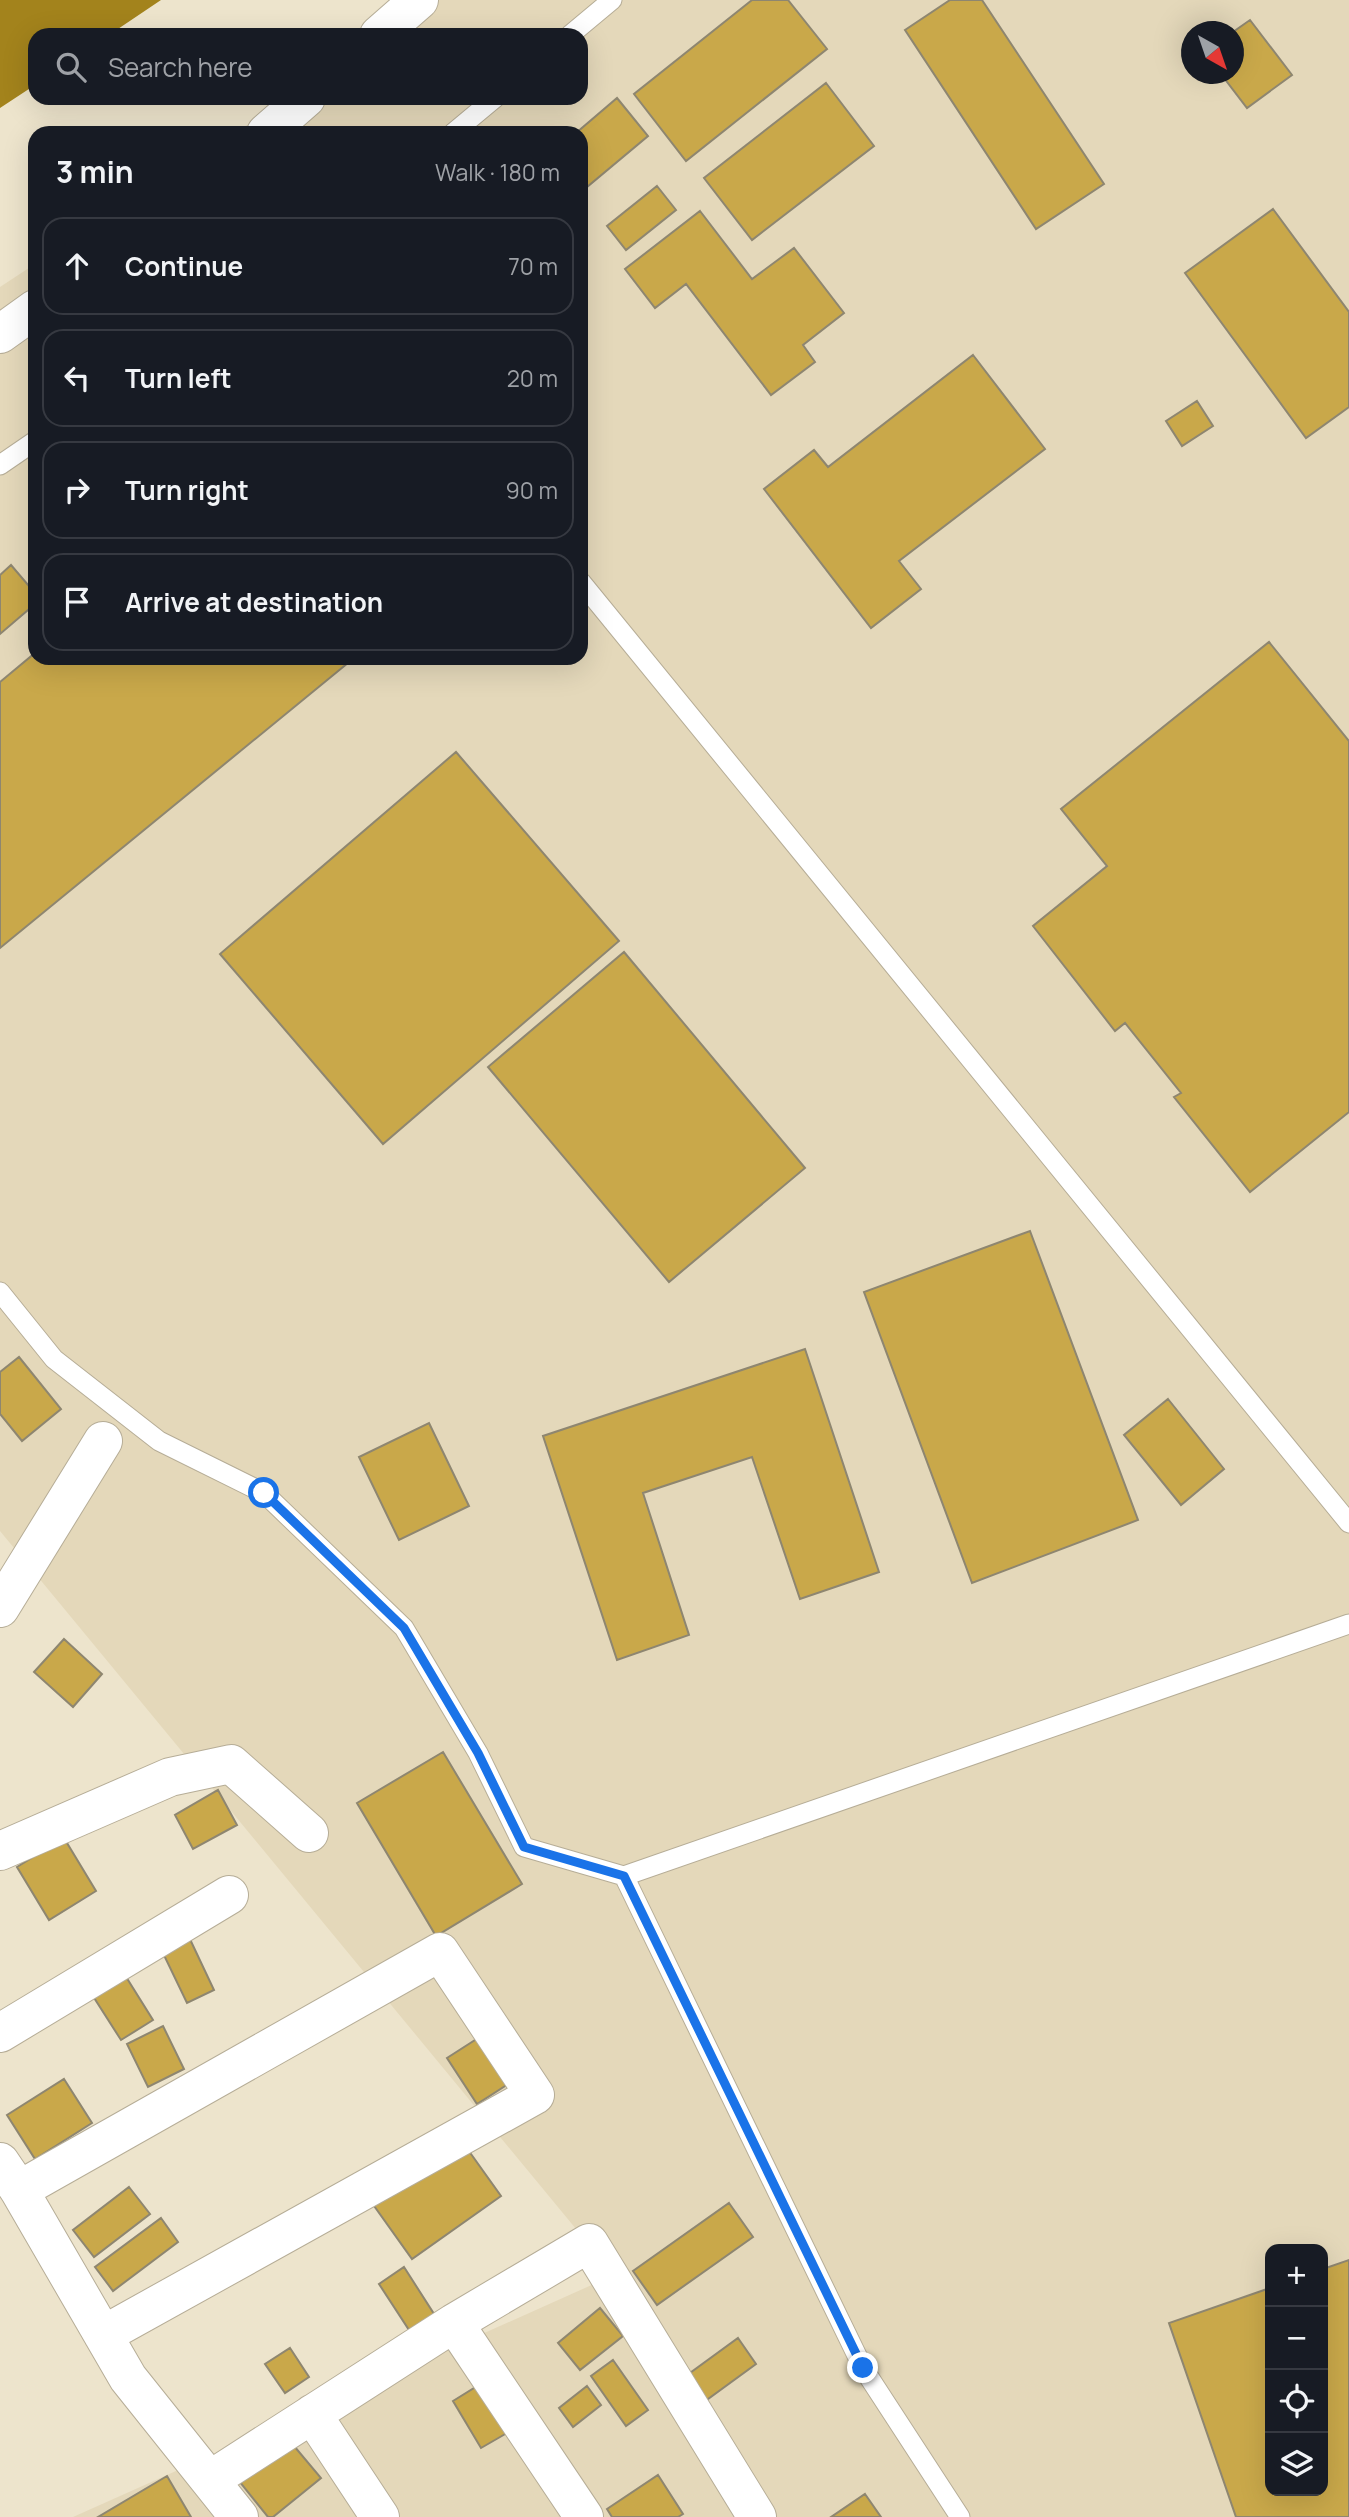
<!DOCTYPE html>
<html lang="en">
<head>
<meta charset="utf-8">
<style>
  :root { --surface:#171b24; --page:#20242c; --text:#f1f3f6; --muted:#9ea1a6; --line:#363941 }
  body { margin:0; font-family:Manrope,sans-serif; background:var(--page); color:var(--text) }
  .controls { position:absolute; right:21px; bottom:21px; display:grid; overflow:hidden; border-radius:14px; box-shadow:0 7px 28px #0002 }
  .controls button { width:63px; height:63px; display:grid; place-items:center; padding:0; border:0; border-bottom:2px solid var(--line); background:var(--surface); color:var(--text); font:35px sans-serif }
  .compass { position:absolute; left:1181px; top:21px; width:63px; height:63px; border-radius:50%; background:var(--surface); box-shadow:0 7px 28px #0002; rotate:140deg }
  .stop { position:absolute; width:21px; height:21px; margin:-16px; border:5px solid #1a73e8; border-radius:50%; background:#fff }
  .stop.end { background:#1a73e8; border-color:#fff; box-shadow:0 2px 7px #0008 }
  .list { margin:0; padding:0; list-style:none }
  h2 { display:flex; justify-content:space-between; align-items:center; height:91px; margin:0; padding:0 28px; font-size:30px }
  h2 small { font-size:23px; font-weight:400; color:var(--muted) }
  .list li { display:grid; grid-template-columns:46px 1fr auto; gap:21px; align-items:center; box-sizing:border-box; height:98px; margin:0 14px 14px; padding:0 14px; border:2px solid var(--line); border-radius:21px }
  .list b { display:block; font-size:26px; white-space:nowrap }
  .list em { font-size:23px; font-style:normal; color:var(--muted) }
  .icon { flex:none; width:38px; height:38px; fill:none; stroke:currentColor; stroke-width:2; stroke-linecap:round; stroke-linejoin:round }
  .map { position:relative; flex:none; width:1349px; height:2517px; overflow:hidden }
  .search { position:absolute; background:var(--surface); box-shadow:0 7px 28px #0002; left:28px; top:28px; width:560px; height:77px; display:flex; align-items:center; gap:18px; box-sizing:border-box; padding:0 24px; border-radius:21px; color:var(--muted); font-size:26px }
  .panel { position:absolute; background:var(--surface); box-shadow:0 7px 28px #0002; left:28px; top:126px; width:560px; height:539px; border-radius:21px }
  .map>svg:first-child { display:block }
</style>
</head>
<body>
<div class="map">
<svg width="1349" height="2517" viewBox="0 0 1349 2517">
  <rect width="100%" height="100%" fill="#ede4cc"/>
  <path fill="#e4d8ba" fill-rule="evenodd" d="M438,0H1349V2517H73L614,2275L0,1531V287L35,264V658H581V133H235L288,98H581V35H384ZM1192,32H1234V74H1192ZM1270,2249H1323V2491H1270Z"/>
  <path fill="#a3831c" d="M0,0H161L109,35H35V85L0,108Z"/>
  <path fill="#c9a84a" stroke="#8e8670" stroke-width="2" d="M752,0H788L827,49L686,161L634,94Z
    M950,0H982L1104,184L1036,229L905,30Z
    M1250,20L1292,75L1247,108L1221,74H1234L1233,32Z
    M826,83L874,146L752,240L704,178Z
    M617,98L648,136L581,192V133H576Z
    M657,186L676,210L626,250L607,226Z
    M1273,209L1349,312V407L1306,438L1185,273Z
    M700,211L752,279L794,248L844,313L803,345L815,362L771,395L686,284L655,308L625,269Z
    M973,355L1045,449L899,561L921,589L871,628L764,489L814,450L828,467Z
    M1197,401L1213,426L1182,446L1166,421Z
    M11,565L35,593V604L0,634V575Z
    M1269,642L1349,741V1112L1250,1192L1174,1097L1181,1093L1125,1023L1115,1031L1033,926L1107,866L1061,809Z
    M35,653V658H354L0,948V682Z
    M456,752L619,941L383,1144L220,954Z
    M624,952L805,1168L669,1282L488,1067Z
    M1030,1231L1138,1520L972,1583L864,1292Z
    M805,1349L879,1572L800,1599L752,1457L643,1493L689,1635L617,1660L543,1436Z
    M19,1357L61,1409L22,1441L0,1414V1372Z
    M1168,1399L1224,1469L1181,1505L1124,1435Z
    M429,1423L469,1506L399,1540L359,1457Z
    M64,1639L102,1674L73,1707L34,1672Z
    M443,1752L522,1884L436,1936L357,1803Z
    M218,1790L237,1825L193,1849L175,1815Z
    M64,1838L96,1891L49,1920L17,1867Z
    M188,1935L214,1990L187,2003L161,1949Z
    M123,1972L153,2020L121,2040L91,1993Z
    M163,2026L184,2069L148,2087L127,2044Z
    M486,2033L516,2079L477,2104L447,2058Z
    M64,2079L92,2123L35,2159L7,2115Z
    M461,2140L501,2196L412,2259L372,2203Z
    M129,2187L150,2214L94,2257L73,2230Z
    M729,2203L753,2237L657,2305L633,2271Z
    M161,2218L178,2242L113,2291L95,2267Z
    M1349,2260V2517H1236L1169,2323L1270,2288V2491H1323V2269Z
    M404,2267L436,2317L411,2333L379,2284Z
    M600,2308L623,2336L580,2370L558,2343Z
    M738,2338L756,2364L697,2407L679,2381Z
    M290,2348L309,2377L285,2393L265,2364Z
    M613,2360L648,2410L626,2426L591,2376Z
    M479,2385L507,2433L481,2448L453,2401Z
    M587,2386L601,2405L573,2427L559,2408Z
    M289,2440L321,2478L273,2517H268L239,2481Z
    M658,2475L683,2514L678,2517H612L607,2509Z
    M167,2476L191,2517H98Z
    M865,2494L881,2517H831Z"/>
  <g fill="none" stroke-linecap="round" stroke-linejoin="round">
    <g stroke="#b6ad97" stroke-width="21">
      <path id="service" d="M570,35L612,0
        M453,133L495,98
        M0,465L35,441
        M581,582L1349,1523
        M0,1292L54,1359L159,1441L264,1493L404,1628L478,1753L524,1847L624,1876
        M960,2517L863,2368L624,1876L1349,1624"/>
    </g>
    <g stroke="#b6ad97" stroke-width="40">
      <path id="minor" d="M379,35L419,0
        M266,133L306,98
        M0,334L35,309
        M0,1608L103,1441
        M0,1851L170,1777L231,1764L309,1833
        M0,2033L229,1895
        M0,2162L19,2190L128,2378L239,2517
        M19,2190L440,1952L535,2095L103,2335
        M454,2323L584,2517
        M312,2414L380,2517
        M210,2480L454,2323L589,2243L757,2517"/>
    </g>
    <use href="#service" stroke="#fff" stroke-width="19"/>
    <use href="#minor" stroke="#fff" stroke-width="38"/>
  </g>
  <g fill="none" stroke-linecap="round" stroke-linejoin="round">
    <path stroke="#1a73e8" stroke-width="9" d="M264,1493L404,1628L478,1753L524,1847L624,1876L863,2368"/>
  </g>
</svg>
<div class="controls">
<button>+</button>
<button>−</button>
<button><svg class="icon" aria-label="locate" viewBox="0 0 24 24"><circle cx="12" cy="12" r="6"/><path d="M12 2v4M12 18v4M2 12h4M18 12h4"/></svg></button>
<button><svg class="icon" aria-label="layers" viewBox="0 0 24 24"><path d="M12 4l9 5-9 5-9-5zM3 14l9 5 9-5"/></svg></button>
</div>
<svg class="compass" viewBox="-18 -18 36 36"><path d="M0-13l5 13h-10z" fill="#e53935"/><path d="M0 13l5-13h-10z" fill="#9ea1a6"/></svg>
<div class="stop" style="left:264px;top:1493px"></div>
<div class="stop end" style="left:863px;top:2368px"></div>
<div class="search"><svg class="icon" aria-label="search" viewBox="0 0 24 24"><circle cx="10" cy="10" r="6"/><path d="M15 15l6 6"/></svg>Search here</div>
<section class="panel">
<h2>3 min<small>Walk · 180 m</small></h2>
<ul class="list">
<li><svg class="icon" aria-label="ahead" viewBox="0 0 24 24"><path d="M12 20V5M6 11l6-6 6 6"/></svg><div><b>Continue</b></div><em>70 m</em></li>
<li><svg class="icon" aria-label="left" viewBox="0 0 24 24"><path d="M17 20v-9H6M10 6l-5 5 5 5"/></svg><div><b>Turn left</b></div><em>20 m</em></li>
<li><svg class="icon" aria-label="right" viewBox="0 0 24 24"><path d="M7 20v-9h11M14 6l5 5-5 5"/></svg><div><b>Turn right</b></div><em>90 m</em></li>
<li><svg class="icon" aria-label="arrive" viewBox="0 0 24 24"><path d="M6 21V4h12l-3 4 3 4H6"/></svg><div><b>Arrive at destination</b></div></li>
</ul>
</section>
</div>
</body>
</html>
